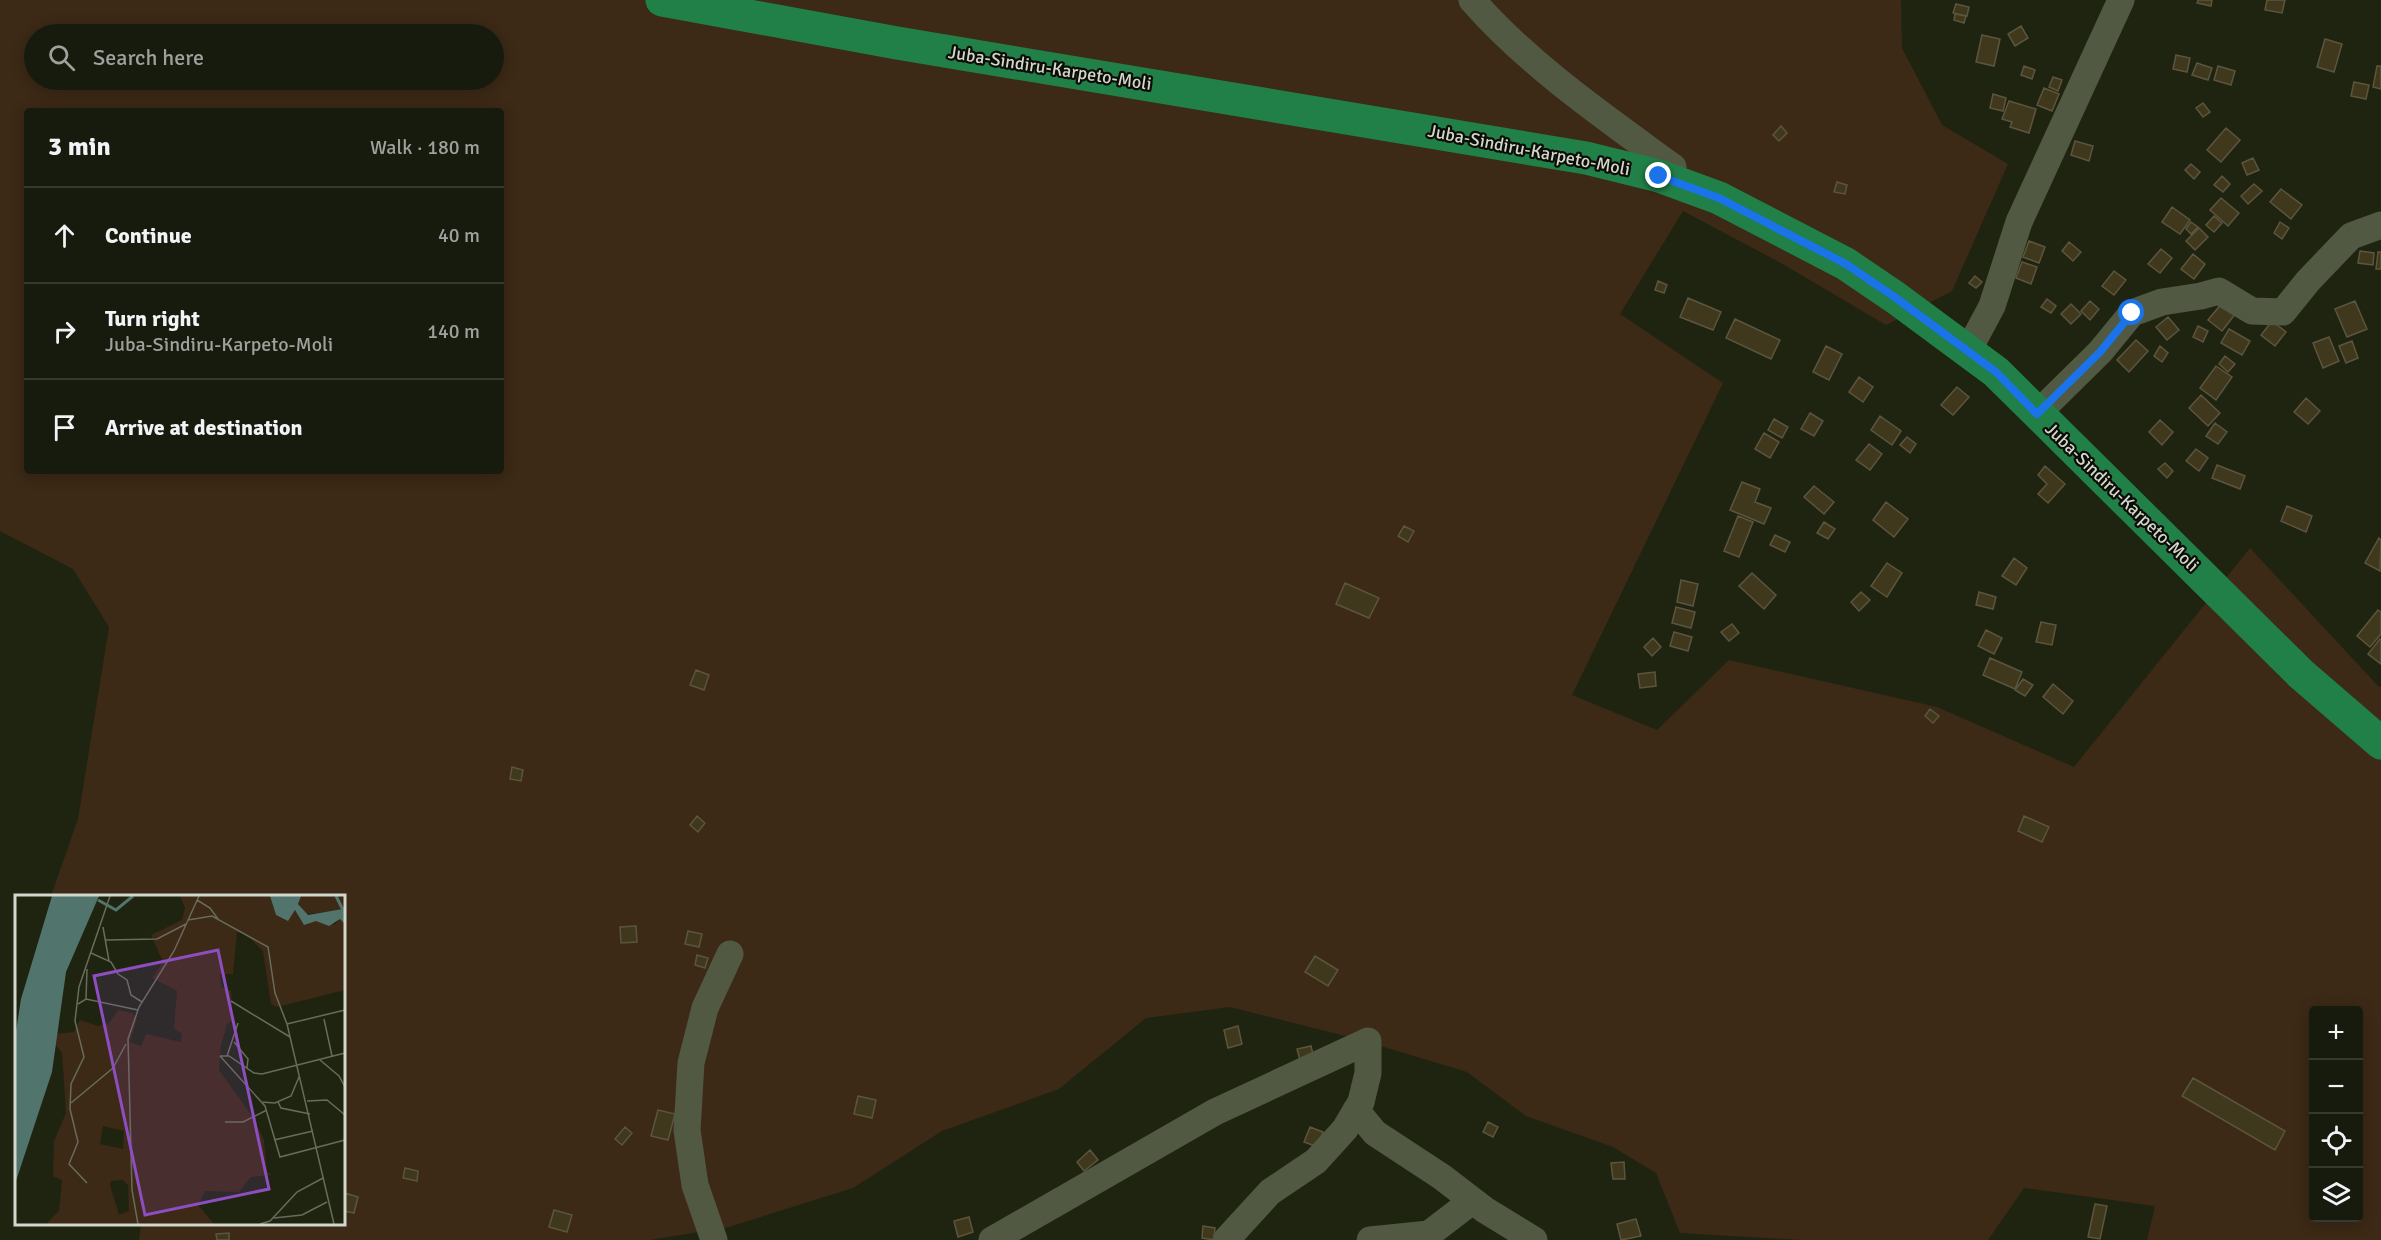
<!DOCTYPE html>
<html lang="en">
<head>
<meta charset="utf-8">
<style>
  :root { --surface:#171b0d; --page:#24281b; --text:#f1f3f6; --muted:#9ea19d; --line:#36392e }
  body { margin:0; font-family:Signika,sans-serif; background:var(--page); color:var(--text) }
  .controls { position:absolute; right:18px; bottom:18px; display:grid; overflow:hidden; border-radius:6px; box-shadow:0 3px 15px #0003 }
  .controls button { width:54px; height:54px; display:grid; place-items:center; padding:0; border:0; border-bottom:2px solid var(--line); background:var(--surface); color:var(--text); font:30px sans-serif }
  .stop { position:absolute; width:18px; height:18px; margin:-14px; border:4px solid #1a73e8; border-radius:50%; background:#fff }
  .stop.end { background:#1a73e8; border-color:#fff; box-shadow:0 2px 6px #0008 }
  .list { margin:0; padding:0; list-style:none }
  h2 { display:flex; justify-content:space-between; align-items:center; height:78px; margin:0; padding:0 24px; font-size:26px }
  h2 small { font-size:20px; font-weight:400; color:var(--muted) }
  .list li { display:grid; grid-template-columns:39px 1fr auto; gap:18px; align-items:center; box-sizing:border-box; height:96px; padding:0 24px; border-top:2px solid var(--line) }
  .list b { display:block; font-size:22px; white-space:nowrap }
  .list p { margin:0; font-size:20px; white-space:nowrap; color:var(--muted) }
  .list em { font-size:20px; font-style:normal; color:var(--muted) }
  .icon { flex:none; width:33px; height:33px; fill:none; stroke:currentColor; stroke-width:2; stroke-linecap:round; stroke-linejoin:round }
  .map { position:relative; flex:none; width:2381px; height:1240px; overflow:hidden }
  .search { position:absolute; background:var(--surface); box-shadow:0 3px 15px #0003; left:24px; top:24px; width:480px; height:66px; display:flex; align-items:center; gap:15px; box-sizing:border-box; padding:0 21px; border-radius:33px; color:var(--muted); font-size:22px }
  .panel { position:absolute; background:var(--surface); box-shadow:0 3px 15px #0003; left:24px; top:108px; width:480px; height:366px; border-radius:6px }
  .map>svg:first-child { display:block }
</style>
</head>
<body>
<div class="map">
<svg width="2381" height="1240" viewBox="0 0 2381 1240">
  <rect width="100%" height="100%" fill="#1f2411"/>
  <path fill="#3c2916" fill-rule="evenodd" d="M0,0H1901L1902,48L1942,125L2008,164L1952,291L1886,325L1781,263L1683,211L1620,314L1723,383L1572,695L1657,730L1729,660L1937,707L2074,767L2250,548L2379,687H2381V1240H2147L2155,1206L2024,1188L1988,1240H1803L1680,1233L1656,1173L1613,1147L1526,1116L1467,1072L1361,1040L1230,1007L1146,1018L1059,1089L942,1131L853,1188L729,1227L650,1240H139L141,1224H344V896H51L78,819L109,627L73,569L0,531ZM34,34H494V80H34ZM27,111H501V471H27ZM2314,1010H2358V1218H2314Z"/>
  <path fill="#40381d" stroke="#5c553e" stroke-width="1.5" d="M2198,0H2212L2211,6L2197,3Z
    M2267,0H2285L2282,13L2265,10Z
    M1956,4L1969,7L1967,16L1953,13Z
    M1955,14L1966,16L1964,23L1954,20Z
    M2021,26L2028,38L2015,46L2008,34Z
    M1982,35L2000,39L1994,66L1976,62Z
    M2325,39L2342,44L2334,72L2317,67Z
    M2176,55L2190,58L2187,72L2173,69Z
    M2197,63L2212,68L2208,80L2192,75Z
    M2024,66L2035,70L2032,79L2021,75Z
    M2218,66L2235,71L2231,85L2214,80Z
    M2377,66H2381V89L2373,87Z
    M2053,77L2062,80L2058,91L2049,87Z
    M2354,82L2369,85L2366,99L2351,96Z
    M2044,88L2059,94L2052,111L2037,105Z
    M1993,94L2006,98L2003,111L1990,108Z
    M2009,101L2036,109L2029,133L2010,127L2012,122L2002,119Z
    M2203,103L2210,112L2203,117L2196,108Z
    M1781,126L1787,133L1779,141L1773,135Z
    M2226,128L2240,140L2221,162L2207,150Z
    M2075,141L2093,146L2089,161L2071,155Z
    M2253,158L2259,170L2247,175L2242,163Z
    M2191,164L2200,172L2194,179L2185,170Z
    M2222,176L2230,184L2223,192L2214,185Z
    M1837,182L1847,185L1845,194L1834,192Z
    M2254,184L2262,191L2248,204L2241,196Z
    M2281,189L2302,205L2291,219L2270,202Z
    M2221,198L2239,213L2228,226L2210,210Z
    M2172,207L2190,220L2180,234L2162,222Z
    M2214,216L2222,223L2214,232L2206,225Z
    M2191,222L2198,227L2191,234L2186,229Z
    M2280,222L2289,228L2282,239L2274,233Z
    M2199,228L2208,237L2195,250L2186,241Z
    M2029,241L2045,247L2039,263L2023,257Z
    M2069,242L2081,252L2073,261L2062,251Z
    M2161,249L2172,258L2160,273L2148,264Z
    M2360,251L2374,253L2373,265L2358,263Z
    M2378,252H2381V269H2376Z
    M2193,254L2205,264L2194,279L2181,269Z
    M2022,262L2037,267L2031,284L2016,278Z
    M2114,271L2126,280L2114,295L2102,286Z
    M1975,276L1982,282L1976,288L1969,283Z
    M1658,281L1667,285L1664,293L1655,290Z
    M2227,297L2240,308L2222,331L2208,320Z
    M1688,298L1721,312L1713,330L1680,317Z
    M2047,299L2056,306L2051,313L2041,307Z
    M2090,301L2099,309L2090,320L2081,311Z
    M2355,301L2367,329L2347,337L2335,309Z
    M2071,304L2081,314L2071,324L2061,314Z
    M2168,317L2179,330L2167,340L2156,327Z
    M1735,319L1780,340L1771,359L1726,338Z
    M2272,321L2286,332L2275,346L2261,335Z
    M2198,326L2208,331L2203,342L2193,337Z
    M2229,329L2250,341L2242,355L2221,343Z
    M2329,337L2339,361L2323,368L2313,343Z
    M2136,340L2148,351L2129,372L2117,360Z
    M2352,341L2358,358L2346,363L2339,346Z
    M1826,346L1842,354L1829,380L1813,372Z
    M2160,346L2168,353L2162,362L2154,356Z
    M2225,356L2235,364L2228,372L2219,364Z
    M2216,366L2232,377L2216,400L2200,388Z
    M1859,377L1873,387L1863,402L1849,392Z
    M1957,387L1969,397L1953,415L1941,405Z
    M2201,395L2220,413L2208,426L2189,408Z
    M2306,398L2320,411L2308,424L2294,412Z
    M1810,413L1823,421L1814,436L1801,429Z
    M1880,416L1901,431L1892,445L1871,430Z
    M1774,419L1788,427L1782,438L1768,430Z
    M2160,420L2173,432L2162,445L2149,432Z
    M2215,423L2227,432L2218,444L2206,436Z
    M1764,433L1779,442L1770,458L1755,449Z
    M1907,437L1916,444L1910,453L1900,445Z
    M1869,444L1882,454L1870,470L1856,460Z
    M2196,449L2208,458L2199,471L2186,461Z
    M2165,463L2173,471L2167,478L2158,469Z
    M2217,465L2245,476L2240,489L2212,478Z
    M2045,466L2065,484L2048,503L2038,494L2047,484L2038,475Z
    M1742,482L1760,489L1755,502L1771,508L1764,524L1730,510Z
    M1814,486L1834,502L1824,514L1804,497Z
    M1886,502L1908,519L1894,537L1873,520Z
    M2287,506L2312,516L2306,532L2281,521Z
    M1738,516L1753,522L1739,557L1724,551Z
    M1824,522L1835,529L1828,539L1817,533Z
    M1404,526L1414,531L1408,542L1398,536Z
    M1775,535L1790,542L1785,552L1770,545Z
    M2379,538L2381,540L2380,571L2365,563Z
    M2014,558L2027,568L2016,585L2002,576Z
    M1887,563L1902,573L1887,597L1871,586Z
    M1752,573L1776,595L1764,609L1739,586Z
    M1681,580L1698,584L1693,606L1677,602Z
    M1345,583L1379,598L1369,618L1336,604Z
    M1861,592L1870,600L1859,611L1851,602Z
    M1979,592L1996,597L1993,609L1976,605Z
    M1676,607L1695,612L1691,628L1672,623Z
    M2378,610L2381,612V634L2370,647L2357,636Z
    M2041,622L2056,625L2052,645L2036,642Z
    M1732,624L1739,633L1729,641L1721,632Z
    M1986,630L2002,638L1994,654L1978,646Z
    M1674,632L1692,637L1688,651L1670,646Z
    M1653,638L1661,647L1652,656L1644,647Z
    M2380,639H2381V664L2368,654Z
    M1990,658L2022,672L2015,689L1983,675Z
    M696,670L709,675L704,690L690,685Z
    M1655,672L1656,686L1640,688L1638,674Z
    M2023,679L2033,685L2025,696L2015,690Z
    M2053,684L2073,701L2063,714L2043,697Z
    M1930,709L1939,716L1933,723L1925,716Z
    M512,767L523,770L521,781L510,779Z
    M697,816L705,823L698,832L690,825Z
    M2024,816L2049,827L2042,842L2018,831Z
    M636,926L637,942L621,943L620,927Z
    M688,931L702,934L699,947L685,944Z
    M697,955L708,958L705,968L695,965Z
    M1315,956L1338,970L1328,986L1305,972Z
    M1238,1026L1242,1044L1228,1048L1224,1030Z
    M1311,1046L1315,1063L1302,1067L1297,1049Z
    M2193,1078L2285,1131L2275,1150L2182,1096Z
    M858,1096L876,1100L872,1118L854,1114Z
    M658,1110L675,1114L668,1140L651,1136Z
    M1488,1122L1498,1127L1493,1137L1483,1132Z
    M625,1127L632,1133L622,1145L615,1139Z
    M1310,1127L1323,1132L1318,1147L1304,1142Z
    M1090,1150L1098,1160L1084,1171L1077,1162Z
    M1624,1162L1625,1179H1613L1611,1163Z
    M405,1168L418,1171L417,1181L403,1178Z
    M345,1193L358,1197L354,1213L344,1211Z
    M2095,1204L2107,1206L2100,1239L2088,1237Z
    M554,1210L572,1215L567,1232L549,1227Z
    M969,1217L973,1232L958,1237L954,1221Z
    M1636,1219L1641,1236L1621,1240L1617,1224Z
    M1203,1226L1215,1228L1214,1240L1202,1238Z
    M229,1233V1240H217L216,1234Z"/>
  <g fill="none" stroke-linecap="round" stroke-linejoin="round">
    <path stroke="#525943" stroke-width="27" d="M1472,0C1529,65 1603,116 1673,167
      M1968,351L1992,306L2019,222L2121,0
      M2037,414L2100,352L2132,313L2162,302L2201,296L2219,291L2252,311L2283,312L2308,281L2351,236L2381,225
      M1356,1110L1375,1133L1442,1177L1485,1210L1534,1240
      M714,1240L695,1185L687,1130L691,1063L705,1008L730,954
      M992,1240L1215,1112L1368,1041V1073L1361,1102L1345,1129L1316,1161L1270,1192L1226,1240
      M1370,1240L1429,1234L1472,1201"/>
    <path stroke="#218047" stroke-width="33" d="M662,0L897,43L1586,158L1659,176L1719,198L1846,264L1896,298L1996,372L2301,674L2381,743"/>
  </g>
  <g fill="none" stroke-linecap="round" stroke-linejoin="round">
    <path stroke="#1a73e8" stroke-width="8" d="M1659,176L1719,198L1846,264L1896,298L1996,372L2037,414L2100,352L2132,313"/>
  </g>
  <g text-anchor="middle" stroke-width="4.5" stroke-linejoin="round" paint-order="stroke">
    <g font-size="18" fill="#d3d7cb" stroke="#0a0c05">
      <text transform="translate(1050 68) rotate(9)" y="6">Juba-Sindiru-Karpeto-Moli</text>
      <text transform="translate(1529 150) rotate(11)" y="6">Juba-Sindiru-Karpeto-Moli</text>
      <text transform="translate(2122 497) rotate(44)" y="6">Juba-Sindiru-Karpeto-Moli</text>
    </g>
  </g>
  <g transform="translate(15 895)">
    <rect width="330" height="330" fill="#1f2411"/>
    <path d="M165,1H255L261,20L271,25L280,15L301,26L320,29L325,24L330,29V95L262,112L256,109L248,56L231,39L222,37L218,79H205L206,92L216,96L218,125L212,129L206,150L204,175L237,221L249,245L252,277L257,280L236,282L224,297L190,296L183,310L199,329H31L44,316L47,285L38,281L39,246L51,218L47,158L40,149L41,139L59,137L65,125L83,131L94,128L103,115L117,118L122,124L115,147L126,151L131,139L166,147L167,139L159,133L162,96L137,83L148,67L136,40L167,25L170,13ZM88,231L109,236L108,254L85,249ZM108,285L113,290L114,316L104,320L95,290L96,286ZM286,1H330V16L290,19L282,6Z" fill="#3c2916" fill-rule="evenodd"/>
    <path d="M37,1H84L51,77L37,177L0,289V143L6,104ZM255,1H286L283,9L293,20L328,14L330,29L325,24L314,31L301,26L289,30L280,15L273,26L261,20Z" fill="#51756d"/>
    <path fill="none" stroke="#51756d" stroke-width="3" d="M321,1L330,19M83,5L101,15L118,1"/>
    <path fill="none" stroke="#676c5b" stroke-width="1.5" d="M182,5L195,13L203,24M173,25L197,21L253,52L260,98L272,129L319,329M88,32L94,66M91,45L142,44L171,29M76,58L96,67L103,79L112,85L116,100L127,107M71,104L72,74M216,106L275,142M63,109L71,104L123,115M309,124L317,161M272,129L330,115M219,147L233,164L232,173M205,161L250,211L265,262L330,245M205,161H214L239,178L247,179L330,158M212,161L223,128M305,165L324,181L330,192M292,206L312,205L330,220M246,207L260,208L276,201L284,182M263,207L266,213L295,219M56,208L98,173L111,149M210,227H228L252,215M259,245L298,236M72,288L54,269L63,247L55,214L56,189L69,162L60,126L64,92L95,1M259,323L287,320L312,307M123,329L117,295L113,144L124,112L159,56L184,1M245,329L255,326L282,297L308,283"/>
    <path fill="#8d4ec1" fill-opacity="0.15" stroke="#8d4ec1" stroke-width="3" d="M203,55L254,294L130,320L79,81Z"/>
    <rect width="330" height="330" fill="none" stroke="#d3d7cb" stroke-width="3"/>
  </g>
</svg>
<div class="controls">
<button>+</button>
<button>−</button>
<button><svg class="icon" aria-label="locate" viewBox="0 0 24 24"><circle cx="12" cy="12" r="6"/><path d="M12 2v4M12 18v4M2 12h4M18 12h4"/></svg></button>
<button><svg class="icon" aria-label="layers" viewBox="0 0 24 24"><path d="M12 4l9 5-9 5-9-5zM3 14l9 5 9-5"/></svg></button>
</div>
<div class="stop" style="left:2132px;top:313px"></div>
<div class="stop end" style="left:1659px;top:176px"></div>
<div class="search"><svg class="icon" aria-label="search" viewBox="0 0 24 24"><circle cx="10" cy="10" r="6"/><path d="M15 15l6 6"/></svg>Search here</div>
<section class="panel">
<h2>3 min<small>Walk · 180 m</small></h2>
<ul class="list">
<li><svg class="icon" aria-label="ahead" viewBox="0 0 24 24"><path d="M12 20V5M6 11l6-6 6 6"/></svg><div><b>Continue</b></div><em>40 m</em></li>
<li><svg class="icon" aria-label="right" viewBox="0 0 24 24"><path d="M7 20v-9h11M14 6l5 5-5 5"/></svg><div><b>Turn right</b><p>Juba-Sindiru-Karpeto-Moli</p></div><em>140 m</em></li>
<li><svg class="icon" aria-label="arrive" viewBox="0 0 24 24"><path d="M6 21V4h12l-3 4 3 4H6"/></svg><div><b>Arrive at destination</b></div></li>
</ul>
</section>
</div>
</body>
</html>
